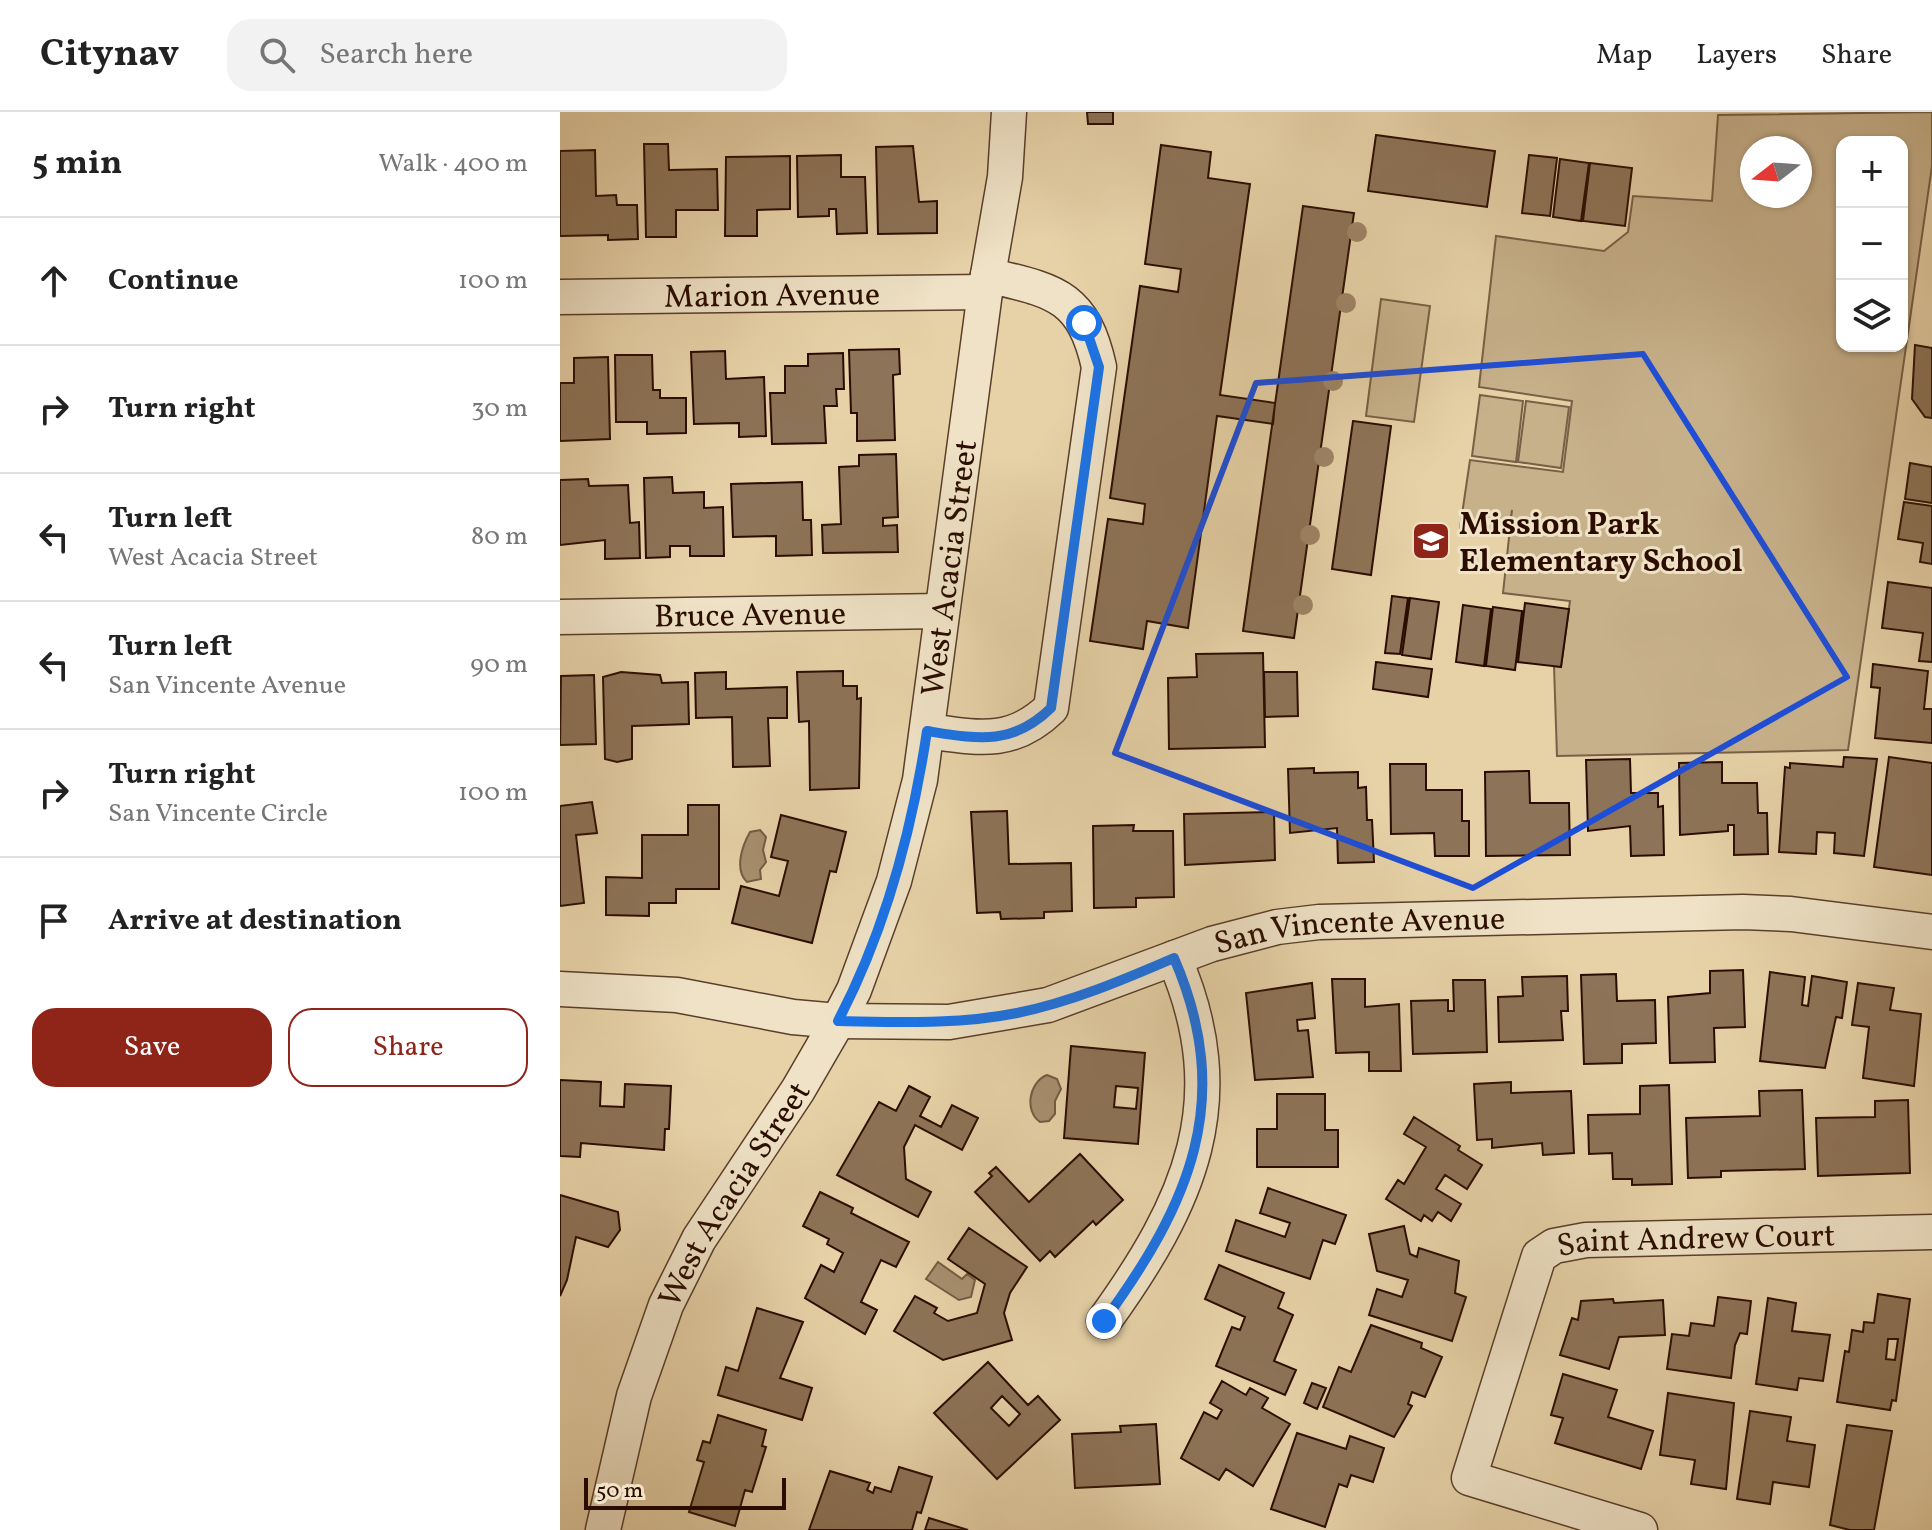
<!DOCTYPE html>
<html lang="en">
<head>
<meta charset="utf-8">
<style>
  :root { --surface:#fff; --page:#f2f2f2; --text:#222; --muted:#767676; --line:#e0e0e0; --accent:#8f2418 }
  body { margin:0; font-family:Vollkorn,serif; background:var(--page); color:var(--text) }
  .controls { position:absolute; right:24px; top:24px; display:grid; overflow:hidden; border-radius:16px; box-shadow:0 2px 6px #0004 }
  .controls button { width:72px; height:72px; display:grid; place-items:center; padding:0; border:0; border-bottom:2px solid var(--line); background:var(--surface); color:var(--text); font:40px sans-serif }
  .compass { position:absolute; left:1180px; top:24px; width:72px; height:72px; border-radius:50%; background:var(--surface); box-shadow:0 2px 6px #0004; rotate:253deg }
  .scale { position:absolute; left:24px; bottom:20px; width:202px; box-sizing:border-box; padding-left:8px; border:4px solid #2b0d00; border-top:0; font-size:22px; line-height:28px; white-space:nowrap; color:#2b0d00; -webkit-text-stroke:6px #efe2c6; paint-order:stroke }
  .stop { position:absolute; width:24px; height:24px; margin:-18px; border:6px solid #1a73e8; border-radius:50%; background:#fff }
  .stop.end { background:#1a73e8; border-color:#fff; box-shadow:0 2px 8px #0008 }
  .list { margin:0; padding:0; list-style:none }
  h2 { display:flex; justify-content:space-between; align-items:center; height:104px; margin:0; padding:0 32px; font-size:34px }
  h2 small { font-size:26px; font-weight:400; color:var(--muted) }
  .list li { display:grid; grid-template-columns:52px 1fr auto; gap:24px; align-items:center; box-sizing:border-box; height:128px; padding:0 32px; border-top:2px solid var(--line) }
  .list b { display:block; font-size:30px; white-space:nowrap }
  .list p { margin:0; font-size:26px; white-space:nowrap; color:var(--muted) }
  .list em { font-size:26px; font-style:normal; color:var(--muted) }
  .actions { display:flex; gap:16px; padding:24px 32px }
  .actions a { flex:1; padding:18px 0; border:2px solid var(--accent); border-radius:24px; text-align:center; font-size:28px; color:var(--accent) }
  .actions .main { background:var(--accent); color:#fff }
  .icon { flex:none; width:44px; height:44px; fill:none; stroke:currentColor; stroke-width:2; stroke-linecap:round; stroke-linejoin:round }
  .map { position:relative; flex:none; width:1372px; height:1418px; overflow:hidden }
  header { display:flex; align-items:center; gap:48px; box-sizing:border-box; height:112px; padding:0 40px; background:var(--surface); border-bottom:2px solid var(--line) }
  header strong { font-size:38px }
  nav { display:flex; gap:44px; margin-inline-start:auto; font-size:28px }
  .search { width:560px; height:72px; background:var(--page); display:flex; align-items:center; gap:20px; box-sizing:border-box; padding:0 28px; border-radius:24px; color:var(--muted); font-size:30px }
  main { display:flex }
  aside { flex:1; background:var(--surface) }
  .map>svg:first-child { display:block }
</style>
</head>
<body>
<header>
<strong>Citynav</strong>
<div class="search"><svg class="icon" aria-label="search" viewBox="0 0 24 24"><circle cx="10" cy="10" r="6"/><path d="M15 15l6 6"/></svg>Search here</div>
<nav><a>Map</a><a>Layers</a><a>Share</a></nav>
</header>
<main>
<aside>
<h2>5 min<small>Walk · 400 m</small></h2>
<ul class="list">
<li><svg class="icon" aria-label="ahead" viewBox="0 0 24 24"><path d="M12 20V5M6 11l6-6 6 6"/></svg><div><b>Continue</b></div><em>100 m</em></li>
<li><svg class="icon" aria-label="right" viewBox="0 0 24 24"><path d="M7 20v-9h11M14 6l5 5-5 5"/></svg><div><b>Turn right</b></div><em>30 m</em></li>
<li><svg class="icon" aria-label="left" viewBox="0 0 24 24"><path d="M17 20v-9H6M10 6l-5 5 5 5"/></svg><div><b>Turn left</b><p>West Acacia Street</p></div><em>80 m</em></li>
<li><svg class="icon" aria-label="left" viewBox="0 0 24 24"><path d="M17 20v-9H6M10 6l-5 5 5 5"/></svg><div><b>Turn left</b><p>San Vincente Avenue</p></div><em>90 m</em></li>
<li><svg class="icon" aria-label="right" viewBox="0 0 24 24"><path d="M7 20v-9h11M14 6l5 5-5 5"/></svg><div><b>Turn right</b><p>San Vincente Circle</p></div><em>100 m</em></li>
<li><svg class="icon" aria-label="arrive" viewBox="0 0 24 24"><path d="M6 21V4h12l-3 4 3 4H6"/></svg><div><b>Arrive at destination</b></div></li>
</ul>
<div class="actions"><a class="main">Save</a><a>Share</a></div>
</aside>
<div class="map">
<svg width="1372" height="1418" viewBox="0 0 1372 1418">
  <rect width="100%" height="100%" fill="#e7d2a8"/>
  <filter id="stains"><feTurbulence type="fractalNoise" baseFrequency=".0025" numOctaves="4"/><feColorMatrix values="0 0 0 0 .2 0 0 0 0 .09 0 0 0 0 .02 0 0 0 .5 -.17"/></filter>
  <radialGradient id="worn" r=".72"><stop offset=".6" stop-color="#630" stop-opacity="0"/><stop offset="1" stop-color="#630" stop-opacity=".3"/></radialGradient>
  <path fill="#c7b18b" stroke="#795f46" stroke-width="2" fill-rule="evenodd" d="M1372,0V54L1288,638L997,644L994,554L1001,555L1010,489L943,481L952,398L948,423L900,416L910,348L1003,360L1012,289L919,275L936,124L1044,139L1068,120L1073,84L1152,89L1158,3ZM1282,30H1342V234H1282ZM1192,36H1240V84H1192Z
    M821,187L870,194L854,310L806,304Z
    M920,283L963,289L956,350L912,344Z
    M966,289L1009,295L1001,356L958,350Z"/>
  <path fill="#a78f6f" stroke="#755b43" stroke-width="2" d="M200,718L206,725L203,738L206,750L200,758L201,767L187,770C174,758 182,734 190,720Z
    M487,963L497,967L501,977L495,989V1002L489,1009L480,1010C464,999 469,970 487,963Z
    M378,1150L402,1167L407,1162L415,1168L411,1185L399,1188L366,1167Z"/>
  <path fill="#8d7357" stroke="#2b0d00" stroke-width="2" fill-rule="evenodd" d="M527,0H553V12H528Z
    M816,23L935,39L927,95L808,79Z
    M84,32H108L109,58L157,57L158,98H116V125H86Z
    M601,33L651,40L648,66L690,72L660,283L715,291L713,312L657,304L628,516L587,509L583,537L530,529L548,407L583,412L585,392L550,386L580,174L618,180L621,157L585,152Z
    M353,34L359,90L377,89V121L318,122L316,35Z
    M35,38L36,84L56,83L57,93H77L78,127L48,128V123L0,124V39Z
    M281,43V65H305L307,121L277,122L276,97H269V104L238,105L237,44Z
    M969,43L997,46L990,104L962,101Z
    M230,44V97L197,98V124H165L166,45Z
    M1000,47L1029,51L1021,109L993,105Z
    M1030,51L1072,56L1065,114L1023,109Z
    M743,94L794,101L734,526L683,519Z
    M1355,233L1372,236V306L1365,305L1352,287Z
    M339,237L340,262L333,263L335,328L297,329V301H291L289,238Z
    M165,239L166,267L204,265L206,324L179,325V311L134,312L131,240Z
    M283,241L284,277H276L277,294H264L266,331L212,332L210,281H225V254H248V242Z
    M55,243H92L93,278H100V286H126V321L87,322V310H56Z
    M48,245L50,327L0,329V271H14V246Z
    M793,309L831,314L811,463L772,457Z
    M336,342L338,405L323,406V414L337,413L338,440L263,441L262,413L281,412L279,355L299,354V343Z
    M1350,351L1372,355V391L1345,387Z
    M112,365L113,381L144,380V396L163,395L164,444H130V434H110V445L86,446L84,366Z
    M28,367L29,374L68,373L70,411L79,410L80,446L45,447V428L0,433V368Z
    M242,370L243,408H251L252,443L216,444V424L173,425L171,372Z
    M1344,390L1372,394V452L1360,450L1363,431L1338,427Z
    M1328,470L1372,476V550L1359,549L1363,521L1322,516Z
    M832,484L848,486L840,542L825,541Z
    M850,486L879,490L871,547L842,543Z
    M965,491L1009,497L1001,555L958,550Z
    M903,493L931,497L924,554L896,550Z
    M933,495L962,499L955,558L926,554Z
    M703,541L705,635L609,637L608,566L637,565L636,542Z
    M816,550L872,557L868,585L813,577Z
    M1313,552L1368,559L1364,597H1372V631L1315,626L1320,576L1311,575Z
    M283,559V574H297V587L301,586L299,676L250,678L249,609L239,610L237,560Z
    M61,560L100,563L102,571L128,570L129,612L72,614V647L57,650L45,647L43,565Z
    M166,560V577L227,575V606H208L210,654L173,655L172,605L136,606L135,561Z
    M704,560H737L738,604L705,605Z
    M34,563L36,632L0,633L1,564Z
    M1284,645L1317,647L1304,744L1274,741L1275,721L1257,720L1256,742L1219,740L1225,655L1230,656V651L1283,655Z
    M1329,645L1372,651V763L1314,755Z
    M1070,647L1071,681H1098V695L1103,694L1104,743L1071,744L1070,714L1028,719L1026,648Z
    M1162,650V671H1197L1198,701H1207L1208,742L1174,743V713H1168V719L1120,723L1119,651Z
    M830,652H866V678H902V709H909V744H875L874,721L831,722Z
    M754,656V661L798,660V676L806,675L807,708H812L814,750L778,751L777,716L730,721L728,657Z
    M969,659L970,691H1009L1010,743L926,744L925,660Z
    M32,690L37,721L16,723L24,791L0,794V694Z
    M128,693H159V777H116V791H89V804L46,803V765L82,766V723H128Z
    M447,699L449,752L511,751L512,799L484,800V806L441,807L440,800L417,801L411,700Z
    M714,700L715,748L625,753L624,702Z
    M221,703L286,720L276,760L270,759L252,831L172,811L181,774L219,784L228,749L211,745Z
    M574,713L573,719H613L614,785L576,786V795L534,796L533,714Z
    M1183,858L1185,915L1154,916L1155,950L1110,951L1108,885L1150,881V859Z
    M1210,860L1245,865L1242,893L1248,894L1252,864L1287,870L1282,906L1276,905L1265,956L1200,949Z
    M1056,862L1057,889L1095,888L1096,931L1062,932V951L1024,952L1021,863Z
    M1007,864L1008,899H1001L1003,928L939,930L938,885L963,884L962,865Z
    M772,867H805V895L839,892L841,959H809V940L776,941Z
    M893,868H925L927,940L853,942L851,889L888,888V899H894Z
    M752,871L755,906L737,908L738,919L748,918L753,965L695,968L686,881Z
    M1298,871L1334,876L1330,898L1361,902L1354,974L1303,966L1309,915L1292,913Z
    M511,934L585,941L578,1032L504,1026ZM556,974L578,976L576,997L554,995Z
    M0,968L41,970L40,994L64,995L65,972L111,974L109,1017H105L104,1038L21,1031L20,1045L0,1044Z
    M951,970V981L1011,979L1014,1041L983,1043L982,1031L932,1036V1027L917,1028L914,972Z
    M1109,973L1112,1072L1072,1073V1067H1053L1052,1041L1029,1042L1028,1003L1080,1002V974Z
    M349,974L370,985L360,1004L381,1015L392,993L418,1006L402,1038L355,1013L344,1035L346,1067L371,1080L358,1105L277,1063L319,990L336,999Z
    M1242,978L1245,1057L1161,1059V1065L1128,1066L1126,1006L1200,1004L1199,979Z
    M717,982H765V1018H778V1055H697V1017H717Z
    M1348,988L1350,1061L1258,1064L1256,1006L1315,1005V989Z
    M854,1005L900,1034L898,1038L922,1053L907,1077L885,1063L876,1077L901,1092L891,1109L878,1100L872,1109L864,1103L861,1109L826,1087L838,1068L844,1072L866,1035L844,1022Z
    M520,1042L563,1088L536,1113L533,1109L495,1145L490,1139L480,1149L415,1080L432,1064L429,1061L436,1055L469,1090Z
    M708,1076L786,1103L775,1132L763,1128L750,1167L666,1139L676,1108L725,1125L730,1111L700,1101Z
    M260,1080L293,1096L291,1101L349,1130L336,1155L321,1148L301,1190L317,1198L305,1222L245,1186L261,1153L274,1160L283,1141L267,1132L269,1127L243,1114Z
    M0,1083L58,1100L60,1118L48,1135L16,1125L7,1168L0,1184Z
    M844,1114L850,1142L857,1145L859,1136L899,1149L895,1181L906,1185L892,1229L809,1203L817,1177L842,1185L848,1168L817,1159L809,1122Z
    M409,1116L467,1155L450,1181L444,1201L452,1228L383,1248L334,1219L355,1184L377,1196L374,1201L388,1209L417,1201L425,1172L388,1147Z
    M659,1153L724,1181L718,1196L733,1203L714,1249L736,1258L725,1283L656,1254L672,1215L680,1218L685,1205L645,1187Z
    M1318,1182L1350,1187L1336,1289L1332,1288L1330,1298L1277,1290L1285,1239L1289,1240L1292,1218L1303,1220L1304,1210L1314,1211ZM1328,1227H1338L1335,1248L1326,1247Z
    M1158,1185L1191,1189L1187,1222L1180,1221L1175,1233L1171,1266L1107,1257L1112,1222L1129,1224L1131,1211L1154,1214Z
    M1208,1186L1236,1191L1232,1219L1270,1223L1263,1269L1239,1266L1237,1278L1196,1272Z
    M1053,1187L1054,1191L1103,1188L1105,1223L1059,1225L1049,1257L1000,1243L1012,1206L1018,1208L1021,1189Z
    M197,1196L243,1210L220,1266L252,1276L242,1308L158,1283L166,1255L178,1259Z
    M811,1213L862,1231L861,1236L882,1245L865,1285L852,1280L848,1292L852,1294L834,1325L763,1295L779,1255L791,1260Z
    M428,1250L468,1293L478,1284L500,1308L437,1367L374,1301ZM442,1284L460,1302L449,1314L431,1296Z
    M1003,1262L1057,1278L1048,1305L1093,1319L1081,1357L995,1331L1003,1306L991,1303Z
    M662,1269L686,1283L690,1276L708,1286L702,1296L730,1312L693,1374L666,1357L659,1368L621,1346L644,1300L657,1307L662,1298L650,1291Z
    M752,1271L766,1276L757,1297L744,1291Z
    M1108,1281L1174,1291L1166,1377L1131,1372L1135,1348L1100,1343Z
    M1190,1299L1231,1305L1227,1329L1255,1333L1249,1375L1213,1370L1210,1392L1177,1387Z
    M158,1303L206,1318L202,1334L206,1335L192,1380L185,1378L175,1414L129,1400L144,1350L137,1348L143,1329L150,1331Z
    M596,1312L600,1372L515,1376L512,1322L561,1320L560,1314Z
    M1287,1313L1332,1319L1314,1418H1290L1270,1413Z
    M737,1321L786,1337L790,1324L824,1336L813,1370L791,1363L787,1375L779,1372L765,1415L711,1397Z
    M339,1355L372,1365L361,1401L357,1400L352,1418H249L270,1359L310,1371L307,1378L313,1381L315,1375L331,1380Z
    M369,1406L408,1418H365Z"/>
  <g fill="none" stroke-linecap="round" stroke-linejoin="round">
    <g stroke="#5a3e2a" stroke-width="37">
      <g id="minor">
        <path id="s1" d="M0,185L425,180"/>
        <path id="s2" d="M0,505L382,499"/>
        <path d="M367,619C418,626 452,634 491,596L539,255C523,182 493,179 428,163"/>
        <path id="s3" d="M0,877L117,883L233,905L278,909L389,910L488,893L652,832L717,815L759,810L1183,800L1231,802L1372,820"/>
        <path d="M544,1209C629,1091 676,989 614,846"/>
        <path id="s4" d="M43,1418L74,1284L106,1193L139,1127L238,978L278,909L294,878L334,769L360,668L425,180L445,65L449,0"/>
        <path id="s5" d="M1080,1418L909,1366L979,1144L994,1134L1026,1128L1372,1120"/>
      </g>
    </g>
    <use href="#minor" stroke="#efe2c6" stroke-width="34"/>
  </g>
  <g fill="#9e8567">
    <circle cx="797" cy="120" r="10"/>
    <circle cx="786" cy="191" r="10"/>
    <circle cx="773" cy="269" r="10"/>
    <circle cx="764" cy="345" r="10"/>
    <circle cx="750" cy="423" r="10"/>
    <circle cx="743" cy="493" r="10"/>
  </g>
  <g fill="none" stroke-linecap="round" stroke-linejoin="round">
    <path stroke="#1a73e8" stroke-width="10" d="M524,211L539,255L491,596C452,634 418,627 367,619C352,719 325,819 278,909C338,910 397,913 457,901C511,890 563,868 614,846C676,989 629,1092 544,1209"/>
  </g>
  <path fill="none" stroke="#1d4ed8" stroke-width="6" stroke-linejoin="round" d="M1083,242L1287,565L913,776L555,641L696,271Z"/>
  <defs>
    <g id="school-square" transform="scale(2)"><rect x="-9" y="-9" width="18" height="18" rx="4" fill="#8f2418" stroke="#efe2c6"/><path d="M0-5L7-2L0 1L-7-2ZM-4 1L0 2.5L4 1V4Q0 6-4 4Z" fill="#fff"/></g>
  </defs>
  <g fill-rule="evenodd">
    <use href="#school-square" x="871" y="429"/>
  </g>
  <g text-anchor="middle" stroke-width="6" stroke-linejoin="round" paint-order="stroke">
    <g font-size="32" fill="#2b0d00" stroke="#efe2c6">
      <text dy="11" stroke="none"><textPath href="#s1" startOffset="212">Marion Avenue</textPath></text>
      <text dy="11" stroke="none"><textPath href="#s4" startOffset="1036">West Acacia Street</textPath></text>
      <text dy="11" stroke="none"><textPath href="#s2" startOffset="190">Bruce Avenue</textPath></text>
      <text dy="11" stroke="none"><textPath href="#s3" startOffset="816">San Vincente Avenue</textPath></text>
      <text dy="11" stroke="none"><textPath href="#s4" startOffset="364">West Acacia Street</textPath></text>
      <text dy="11" stroke="none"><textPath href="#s5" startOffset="572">Saint Andrew Court</textPath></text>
    </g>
    <g font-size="32" font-weight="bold" fill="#2b0d00" stroke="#efe2c6" text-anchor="start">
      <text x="899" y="422">Mission Park<tspan x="899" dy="37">Elementary School</tspan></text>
    </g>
  </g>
  <rect width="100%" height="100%" filter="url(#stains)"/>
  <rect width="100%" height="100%" fill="url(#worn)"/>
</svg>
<div class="controls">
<button>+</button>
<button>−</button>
<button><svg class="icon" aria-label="layers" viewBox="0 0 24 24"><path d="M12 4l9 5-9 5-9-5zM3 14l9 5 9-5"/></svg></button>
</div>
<svg class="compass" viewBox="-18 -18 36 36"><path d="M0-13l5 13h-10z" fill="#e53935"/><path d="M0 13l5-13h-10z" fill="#767676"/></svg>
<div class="scale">50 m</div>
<div class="stop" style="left:524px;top:211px"></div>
<div class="stop end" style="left:544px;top:1209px"></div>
</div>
</main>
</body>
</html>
